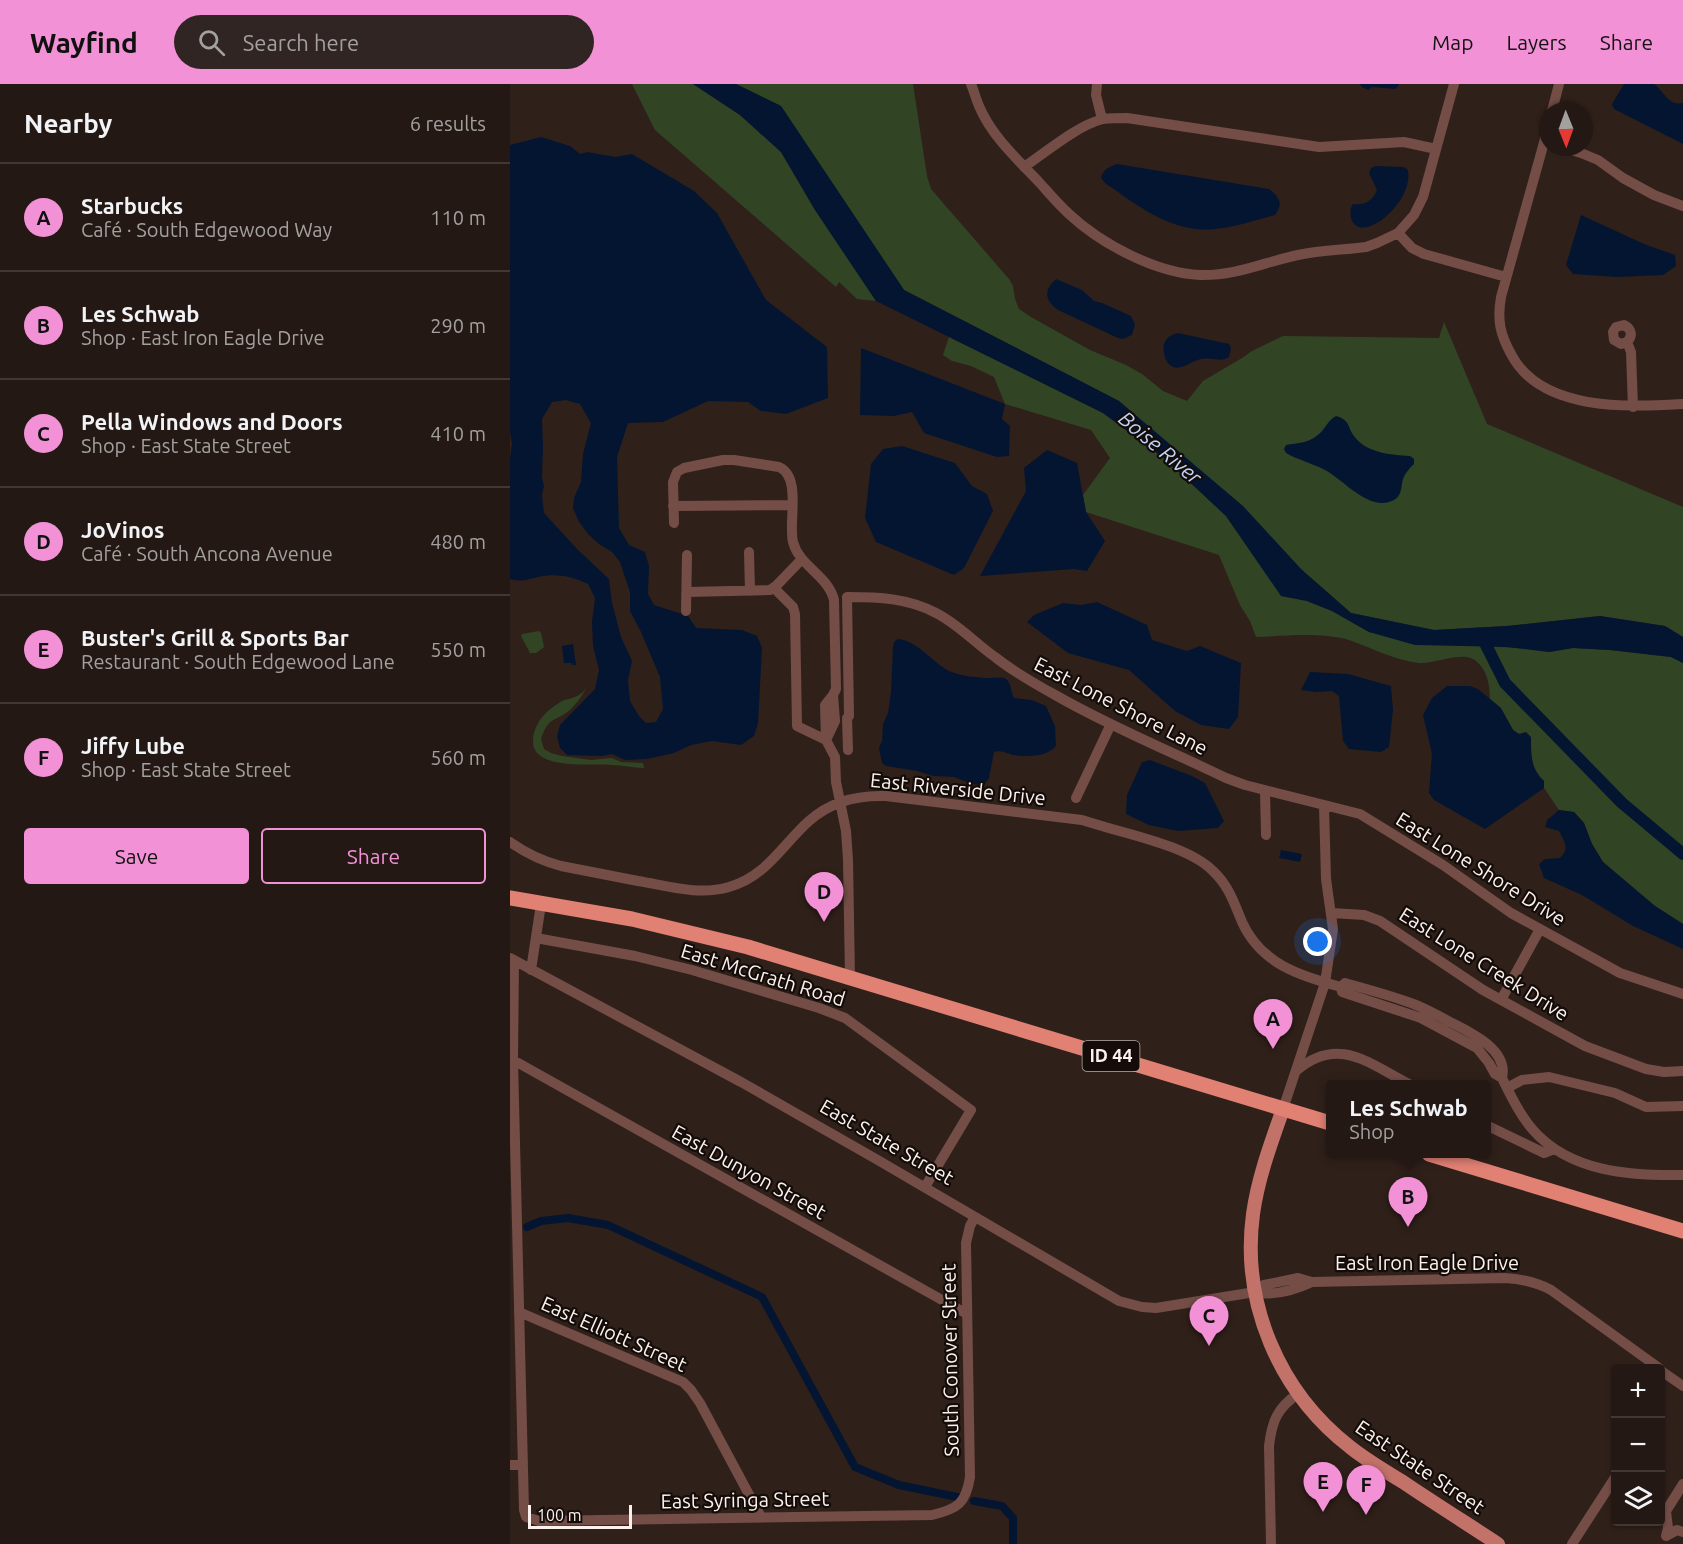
<!DOCTYPE html>
<html lang="en">
<head>
<meta charset="utf-8">
<style>
  :root { --surface:#241814; --page:#302522; --text:#f1f3f6; --muted:#a3a0a0; --line:#413734; --accent:#f391d6 }
  body { margin:0; font-family:Ubuntu,sans-serif; background:var(--page); color:var(--text) }
  .controls { position:absolute; right:18px; bottom:18px; display:grid; overflow:hidden; border-radius:6px; box-shadow:0 2px 4px #0004 }
  .controls button { width:54px; height:54px; display:grid; place-items:center; padding:0; border:0; border-bottom:2px solid var(--line); background:var(--surface); color:var(--text); font:30px sans-serif }
  .compass { position:absolute; left:1029px; top:18px; width:54px; height:54px; border-radius:50%; background:var(--surface); box-shadow:0 2px 4px #0004; rotate:179deg }
  .scale { position:absolute; left:18px; bottom:15px; width:104px; box-sizing:border-box; padding-left:6px; border:3px solid #fcf1ed; border-top:0; font-size:16px; line-height:21px; white-space:nowrap; color:#fcf1ed; -webkit-text-stroke:4px #130c09; paint-order:stroke }
  .you { position:absolute; left:808px; top:858px; width:21px; height:21px; margin:-15px; border:4px solid #fff; border-radius:50%; background:#1a73e8; box-shadow:0 0 0 9px #1a73e833 }
  .badge { display:grid; place-items:center; width:39px; height:39px; border-radius:50%; background:var(--accent); color:#111; font-size:20px; font-weight:700 }
  .pin { position:absolute; translate:-50% -50px; filter:drop-shadow(0 2px 3px #0008) }
  .pin::after { content:''; position:absolute; top:32px; width:21px; height:18px; background:inherit; clip-path:polygon(0 0,100% 0,50% 100%) }
  .popup { position:absolute; left:816px; top:996px; width:165px; height:78px; box-sizing:border-box; display:grid; place-content:center; border-radius:6px; background:var(--surface); filter:drop-shadow(0 2px 4px #0005); font-size:20px; white-space:nowrap; color:var(--muted) }
  .popup b { font-size:22px; color:var(--text) }
  .popup::after { content:''; position:absolute; left:50%; top:100%; margin-left:-12px; border:12px solid transparent; border-top-color:var(--surface) }
  .list { margin:0; padding:0; list-style:none }
  h2 { display:flex; justify-content:space-between; align-items:center; height:78px; margin:0; padding:0 24px; font-size:26px }
  h2 small { font-size:20px; font-weight:400; color:var(--muted) }
  .list li { display:grid; grid-template-columns:39px 1fr auto; gap:18px; align-items:center; box-sizing:border-box; height:108px; padding:0 24px; border-top:2px solid var(--line) }
  .list b { display:block; font-size:22px; white-space:nowrap }
  .list p { margin:0; font-size:20px; white-space:nowrap; color:var(--muted) }
  .list em { font-size:20px; font-style:normal; color:var(--muted) }
  .actions { display:flex; gap:12px; padding:18px 24px }
  .actions a { flex:1; padding:14px 0; border:2px solid var(--accent); border-radius:6px; text-align:center; font-size:21px; color:var(--accent) }
  .actions .main { background:var(--accent); color:#111 }
  .icon { flex:none; width:33px; height:33px; fill:none; stroke:currentColor; stroke-width:2; stroke-linecap:round; stroke-linejoin:round }
  .map { position:relative; flex:none; width:1173px; height:1460px; overflow:hidden }
  header { display:flex; align-items:center; gap:36px; box-sizing:border-box; height:84px; padding:0 30px; background:var(--accent); color:#111 }
  header strong { font-size:28px }
  nav { display:flex; gap:33px; margin-inline-start:auto; font-size:21px }
  .search { width:420px; height:54px; background:var(--page); display:flex; align-items:center; gap:15px; box-sizing:border-box; padding:0 21px; border-radius:33px; color:var(--muted); font-size:22px }
  main { display:flex }
  aside { flex:1; background:var(--surface) }
  .map>svg:first-child { display:block }
</style>
</head>
<body>
<header>
<strong>Wayfind</strong>
<div class="search"><svg class="icon" aria-label="search" viewBox="0 0 24 24"><circle cx="10" cy="10" r="6"/><path d="M15 15l6 6"/></svg>Search here</div>
<nav><a>Map</a><a>Layers</a><a>Share</a></nav>
</header>
<main>
<aside>
<h2>Nearby<small>6 results</small></h2>
<ul class="list">
<li><span class="badge">A</span><div><b>Starbucks</b><p>Café · South Edgewood Way</p></div><em>110 m</em></li>
<li><span class="badge">B</span><div><b>Les Schwab</b><p>Shop · East Iron Eagle Drive</p></div><em>290 m</em></li>
<li><span class="badge">C</span><div><b>Pella Windows and Doors</b><p>Shop · East State Street</p></div><em>410 m</em></li>
<li><span class="badge">D</span><div><b>JoVinos</b><p>Café · South Ancona Avenue</p></div><em>480 m</em></li>
<li><span class="badge">E</span><div><b>Buster's Grill &amp; Sports Bar</b><p>Restaurant · South Edgewood Lane</p></div><em>550 m</em></li>
<li><span class="badge">F</span><div><b>Jiffy Lube</b><p>Shop · East State Street</p></div><em>560 m</em></li>
</ul>
<div class="actions"><a class="main">Save</a><a>Share</a></div>
</aside>
<div class="map">
<svg width="1173" height="1460" viewBox="0 0 1173 1460">
  <rect width="100%" height="100%" fill="#30201a"/>
  <path fill="#314525" d="M122,0H183L230,31L271,68L305,126L366,217L347,215L329,198L326,203L145,46Z
    M226,0H403L417,92L421,105L499,195L503,202L505,215L509,225L521,233L580,266L616,281L632,290L653,307L677,317L693,297L732,274L742,267L773,252L929,254L934,238L977,340L1173,423V553L1155,542L1090,532L997,542L924,546L841,529L792,486L609,317L394,206L271,22Z
    M439,253L593,329L655,375L716,432L772,512L797,517L822,527L859,548L957,561L1025,565L1039,568L1063,564L1100,566L1161,573L1173,579V840L1145,822L1093,778L1082,760L1074,739L1064,728L1049,726L1034,704V697C1020,684 1021,670 1021,653L1009,650L1003,646L991,625L980,615C980,601 977,583 963,575C949,568 925,580 909,579C884,576 862,564 839,556C810,548 776,552 746,553L740,537L730,521L709,471L576,428L573,411L600,374L581,346L495,320L484,293L461,282L442,277L433,271Z
    M29,547L31,549L34,563L26,569H20L11,552L12,550Z
    M80,596C75,607 70,616 61,625C45,639 39,631 31,655L34,665L41,669L52,672L81,676L102,674L111,678L133,679L134,684C123,684 113,681 102,681C82,679 21,687 23,656C23,648 28,637 34,631C38,626 46,621 52,617C59,614 67,614 73,608C76,605 78,600 80,596Z"/>
  <path fill="#041531" fill-rule="evenodd" d="M183,0H226L271,22L394,206L609,317L733,422L792,486L841,529L924,546L997,542L1090,532L1155,542L1173,553V579L1161,573L1100,566L1063,564L1039,568L997,563L905,561L859,548L822,527L797,517L771,512L716,432L655,375L593,329L366,217L305,126L271,68L230,31Z
    M850,0H889L886,5L862,3L858,6L852,3Z
    M1114,0H1144C1154,7 1158,22 1173,19V60L1104,25L1102,20Z
    M31,53L60,62L70,70L77,68L106,73L122,70L184,107L207,129L256,216L317,263L318,314L276,330L251,327L238,318L198,317L153,338L118,339L107,373L109,444L119,461L135,468L139,482L138,510L144,521L178,532L186,544L232,546L247,552L252,564L248,639L244,652L231,661L202,657L181,661L164,669L137,675L115,676L102,670L92,672L57,671L50,664L47,652L50,641L85,605L89,586L83,562L82,538L85,514L78,500C61,492 46,489 28,493C15,496 13,498 0,495V374L2,360L0,348V61ZM56,316L70,320L81,339L73,370L71,398L64,414L63,424L69,438L79,451L89,460L102,468L110,478L120,508V527L131,548L150,593L153,625L146,638L136,639L129,632L120,617L118,596L122,577L111,553L102,519L99,495L67,465L34,429L32,411L34,402L32,393L33,363L32,335L42,318Z
    M607,80L759,105C769,113 774,120 765,131C746,136 726,143 706,145C663,150 628,122 595,99L591,94C593,85 599,83 607,80Z
    M866,82L894,83L898,86C904,120 849,163 841,134C840,129 840,125 843,120C855,121 862,118 867,106L859,89L861,84Z
    M1071,131L1134,160L1165,171L1166,182L1153,191L1107,193L1063,190L1056,181Z
    M546,195L572,206L584,217L592,219L621,232L625,240L622,251L613,255L608,254L548,226C534,216 534,206 546,195Z
    M668,249L719,260L721,264L719,273C710,279 702,273 692,275C682,276 671,288 661,282C654,277 651,263 656,256C659,252 663,250 668,249Z
    M351,264L495,320L492,335L500,342L499,372L487,373L414,349L402,328L384,332L350,331Z
    M826,332C840,336 837,342 844,352C856,369 881,371 900,372L904,375V380C899,385 895,389 893,395C891,402 892,412 884,416C860,429 834,396 815,386C802,379 788,376 776,369L774,365L776,361C788,359 799,359 809,350C816,344 818,336 826,332Z
    M392,362L445,379L462,402L477,410L483,427L454,484L444,491L366,458L355,434L361,380L373,365Z
    M537,366L567,379L576,428L595,457L577,487L564,485L470,492L516,407L514,384Z
    M587,518L637,541L642,556L677,567L690,562L731,579L728,633L719,645L691,641L665,627L619,586L558,569L517,538L524,531L553,519L571,521Z
    M388,555C408,557 422,578 439,587C451,592 468,594 480,594C485,594 490,593 494,594C502,597 500,607 504,614L522,616L536,622L545,642L546,662C537,673 517,673 503,671C496,669 491,666 484,668L479,694L474,701L462,700L444,693L423,692L407,687L376,682L372,679L369,664L372,657L373,640L378,629L381,608L383,563L384,558Z
    M63,560L66,581H62L61,579H54L52,562Z
    M800,588L838,590L881,602L883,626L879,663L871,668L839,665L833,657L829,612L822,607L806,608L791,606Z
    M937,602H960L968,605L991,624L1003,646L1009,650L1016,648L1021,653C1021,670 1020,684 1034,697V704L975,745L924,716L919,709L922,670L913,631L922,614Z
    M640,676L682,692L695,699L714,737L708,744L668,747L639,741L616,730L617,711L632,678Z
    M1049,726L1064,728L1074,739L1082,760L1093,778L1145,822L1173,840V865L1123,842L1072,811L1034,794L1029,780L1035,775L1050,774C1060,764 1055,759 1049,747L1035,743L1037,736Z
    M771,766L792,770L790,778L769,774Z"/>
  <g fill="none" stroke-linecap="round" stroke-linejoin="round">
    <path stroke="#041531" stroke-width="8" d="M17,1143L31,1137L58,1134L98,1141L252,1213L345,1383L389,1401L452,1414
      M464,1417L492,1422L503,1434V1460"/>
    <path stroke="#041531" stroke-width="12" d="M971,551L995,599L1112,719L1173,770"/>
    <path stroke="#744d47" stroke-width="10" d="M461,0C464,7 466,15 469,22C481,51 506,74 528,97C538,108 548,120 559,130C591,160 646,189 690,191C726,192 754,178 788,171C811,166 834,166 856,163L867,159L888,149L904,131L913,113L944,0
      M587,0L586,11L592,35
      M1042,27L1049,0
      M1038,44L991,213C987,236 990,250 1001,270C1031,328 1118,323 1173,320
      M1052,63L1071,69L1088,76L1113,94L1144,111L1173,122
      M514,83C536,68 568,41 593,35C601,34 609,34 617,34L809,63L894,58L926,65
      M888,149L902,164L914,170L996,193
      M1117,258L1111,260L1104,256L1103,248L1106,243L1114,241C1122,245 1123,252 1117,258L1121,268L1123,323
      M163,422L282,421
      M164,439L163,398L167,388L174,384L213,376H224L269,383C292,393 278,438 283,458C289,482 318,491 324,516L326,605L323,611L325,637L316,656L315,621L323,611
      M239,468L240,507
      M264,504L283,523L285,530L287,642L316,656L325,673L326,698L336,747L338,776L340,894
      M177,508L260,506L266,502L292,475
      M176,527L177,471
      M338,666L337,634L339,632L337,513C368,513 398,514 426,529C448,540 465,559 485,573C504,588 525,600 547,612C601,643 660,667 716,694L735,701L850,730L933,781L1001,829L1110,889L1173,910
      M755,706L756,751
      M566,714L601,640
      M0,758C17,770 32,777 51,782C77,787 102,792 128,797C158,802 189,812 219,803C256,793 272,761 299,737C321,717 348,711 376,712L572,736L585,740C620,751 678,762 703,787C719,802 724,819 732,838C751,880 790,892 831,903L835,899C859,906 883,912 906,921C918,926 929,932 940,938C960,948 999,966 992,994C1001,1012 1010,1031 1023,1046C1060,1088 1120,1092 1173,1091
      M822,829L854,831L870,837L973,906L1075,962L1136,985L1154,988L1173,987
      M26,854L125,872L182,886L309,924L335,934L461,1026L415,1103
      M0,874L231,998L366,1075L609,1217L632,1223L646,1224L745,1208C763,1212 785,1206 802,1198L788,1194L754,1201L745,1208
      M4,876L3,976L14,1426L16,1433L29,1437L422,1431C448,1425 456,1419 460,1393L456,1159L460,1142L465,1133
      M21,886L31,820
      M831,903L832,908L911,934L967,964L979,979L985,990L992,994
      M991,916L1030,845
      M3,976L457,1230
      M786,987C828,951 858,979 899,1000
      M997,1004L1012,996L1039,993L1105,1009L1136,1023L1173,1022
      M773,1025L815,899L823,845L816,795L814,722
      M976,1041L1034,1069L1044,1065
      M802,1198L995,1194C1012,1195 1026,1198 1041,1206L1149,1284
      M9,1228L173,1298L181,1306L190,1319L251,1433
      M1150,1286L1173,1302
      M0,1381H13
      M1173,1400L1156,1427L1158,1444L1156,1452L1167,1446L1173,1448
      M761,1460L759,1362C762,1337 767,1324 789,1309
      M1062,1460L1106,1392"/>
    <path stroke="#c27268" stroke-width="14" d="M773,1025C761,1059 748,1094 743,1130C731,1219 769,1308 840,1363C856,1376 875,1387 893,1398C924,1419 956,1439 988,1460"/>
    <path stroke="#e18174" stroke-width="15" d="M0,814L122,835L238,863L820,1039
      M919,1070L1173,1147"/>
  </g>
  <g text-anchor="middle" stroke-width="4.5" stroke-linejoin="round" paint-order="stroke">
    <rect fill="#130c09" stroke="#b6aca9" stroke-width="1.5" x="572.5" y="957" width="57" height="30" rx="4.5"/>
    <g font-size="18" font-weight="bold" fill="#fcf1ed">
      <text x="601" y="978">ID 44</text>
    </g>
    <g font-size="20" fill="#fcf1ed" stroke="#130c09">
      <text transform="translate(611 622) rotate(27)" y="7">East Lone Shore Lane</text>
      <text transform="translate(448 705) rotate(6)" y="7">East Riverside Drive</text>
      <text transform="translate(971 785) rotate(32)" y="7">East Lone Shore Drive</text>
      <text transform="translate(974 880) rotate(32)" y="7">East Lone Creek Drive</text>
      <text transform="translate(253 891) rotate(17)" y="7">East McGrath Road</text>
      <text transform="translate(377 1058) rotate(30)" y="7">East State Street</text>
      <text transform="translate(239 1088) rotate(29)" y="7">East Dunyon Street</text>
      <text x="917" y="1186">East Iron Eagle Drive</text>
      <text transform="translate(104 1250) rotate(24)" y="7">East Elliott Street</text>
      <text transform="translate(440 1276) rotate(-91)" y="7">South Conover Street</text>
      <text transform="translate(910 1383) rotate(34)" y="7">East State Street</text>
      <text transform="translate(235 1416) rotate(-1)" y="7">East Syringa Street</text>
    </g>
    <g font-size="21" font-style="italic" fill="#bed5f8" stroke="#130c09">
      <text transform="translate(650 364) rotate(40)" y="7">Boise River</text>
    </g>
  </g>
</svg>
<div class="controls">
<button>+</button>
<button>−</button>
<button><svg class="icon" aria-label="layers" viewBox="0 0 24 24"><path d="M12 4l9 5-9 5-9-5zM3 14l9 5 9-5"/></svg></button>
</div>
<svg class="compass" viewBox="-18 -18 36 36"><path d="M0-13l5 13h-10z" fill="#e53935"/><path d="M0 13l5-13h-10z" fill="#a3a0a0"/></svg>
<div class="scale">100 m</div>
<div class="you"></div>
<div class="pin badge" style="left:763px;top:965px">A</div>
<div class="pin badge" style="left:898px;top:1143px">B</div>
<div class="popup"><b>Les Schwab</b>Shop</div>
<div class="pin badge" style="left:699px;top:1262px">C</div>
<div class="pin badge" style="left:314px;top:838px">D</div>
<div class="pin badge" style="left:813px;top:1428px">E</div>
<div class="pin badge" style="left:856px;top:1431px">F</div>
</div>
</main>
</body>
</html>
